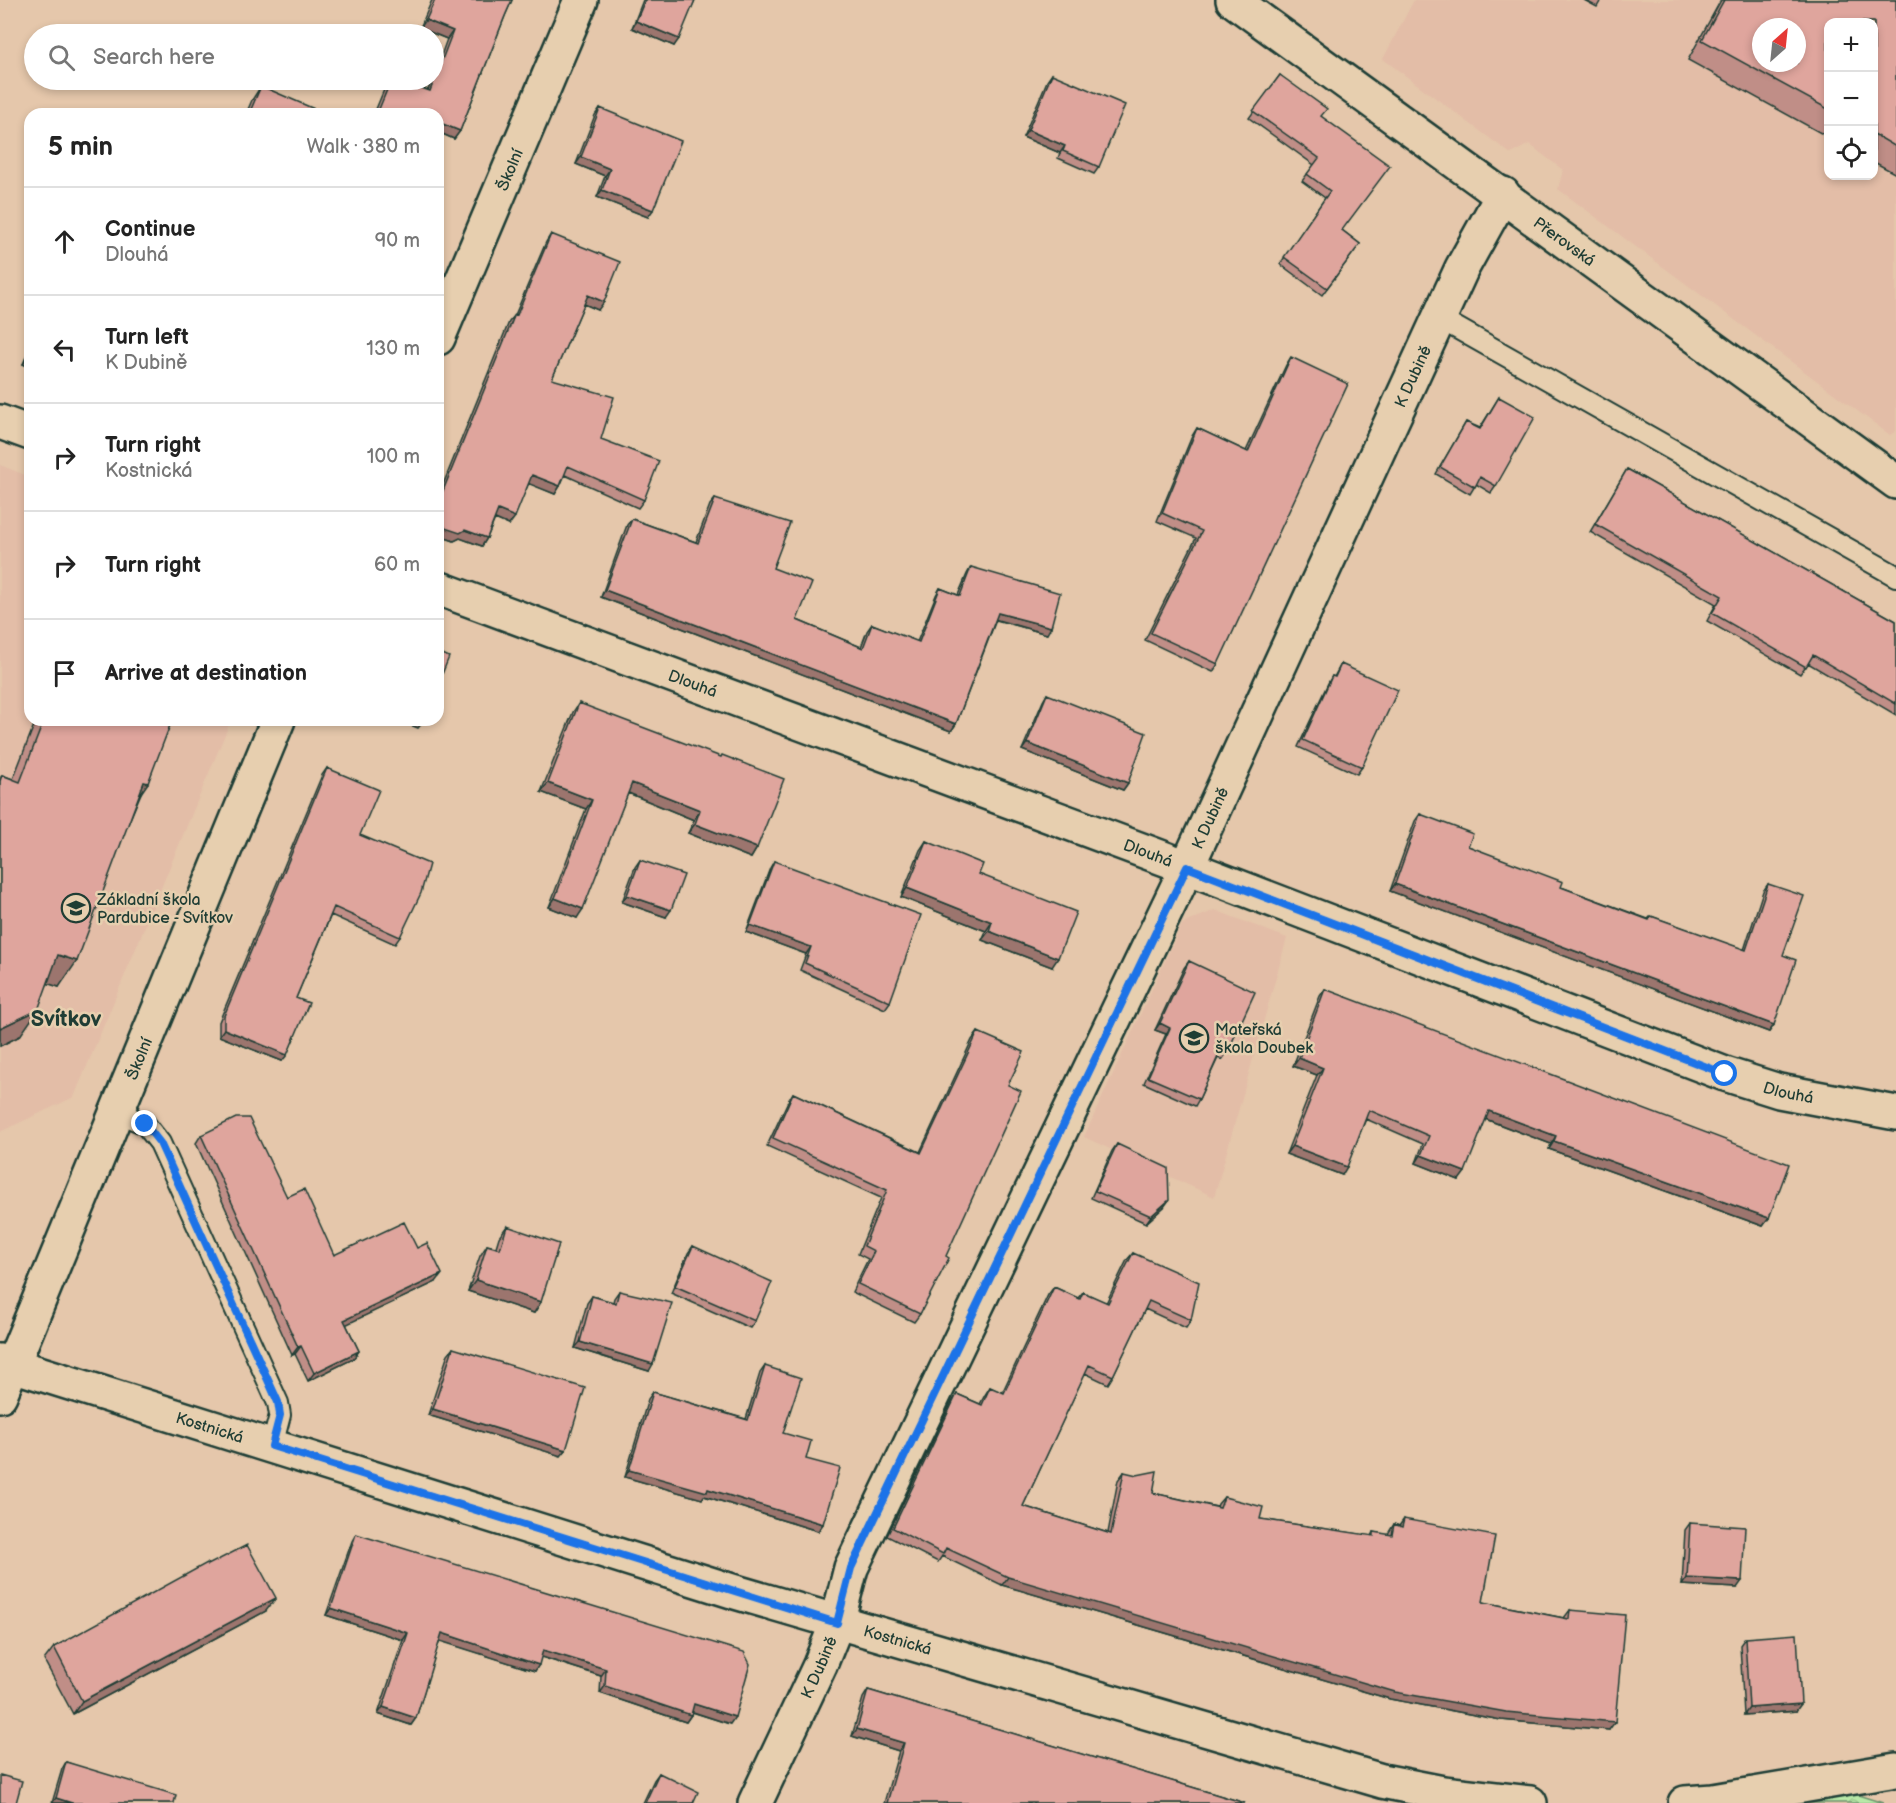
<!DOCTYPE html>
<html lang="en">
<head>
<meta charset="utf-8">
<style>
  :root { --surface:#fff; --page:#f6f6f6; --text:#222; --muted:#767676; --line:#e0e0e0 }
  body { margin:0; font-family:"Balsamiq Sans",sans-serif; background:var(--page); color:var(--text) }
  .controls { position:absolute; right:18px; top:18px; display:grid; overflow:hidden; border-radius:12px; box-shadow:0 3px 9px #0003 }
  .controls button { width:54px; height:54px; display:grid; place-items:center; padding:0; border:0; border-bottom:2px solid var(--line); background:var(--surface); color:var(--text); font:30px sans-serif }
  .compass { position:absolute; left:1752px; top:18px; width:54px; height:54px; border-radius:50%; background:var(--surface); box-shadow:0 3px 9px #0003; rotate:27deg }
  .stop { position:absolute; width:18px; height:18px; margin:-14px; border:4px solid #1a73e8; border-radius:50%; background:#fff }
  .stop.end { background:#1a73e8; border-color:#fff; box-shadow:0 2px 6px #0008 }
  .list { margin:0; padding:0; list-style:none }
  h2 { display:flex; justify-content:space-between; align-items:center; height:78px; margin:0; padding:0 24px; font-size:26px }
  h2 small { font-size:20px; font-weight:400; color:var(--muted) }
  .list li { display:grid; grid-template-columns:39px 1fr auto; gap:18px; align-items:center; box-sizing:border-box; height:108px; padding:0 24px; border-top:2px solid var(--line) }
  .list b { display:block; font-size:22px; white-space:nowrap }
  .list p { margin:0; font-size:20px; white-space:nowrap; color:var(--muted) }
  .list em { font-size:20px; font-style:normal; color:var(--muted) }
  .icon { flex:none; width:33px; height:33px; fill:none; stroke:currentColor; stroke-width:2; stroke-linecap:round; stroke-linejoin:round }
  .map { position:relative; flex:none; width:1896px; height:1803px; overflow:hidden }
  .search { position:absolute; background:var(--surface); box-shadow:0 3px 9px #0003; left:24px; top:24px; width:420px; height:66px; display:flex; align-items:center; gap:15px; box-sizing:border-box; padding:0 21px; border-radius:33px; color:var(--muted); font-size:22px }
  .panel { position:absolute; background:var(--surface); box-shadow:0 3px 9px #0003; left:24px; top:108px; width:420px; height:618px; border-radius:18px }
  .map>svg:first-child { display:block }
</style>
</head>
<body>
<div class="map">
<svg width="1896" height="1803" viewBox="0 0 1896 1803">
  <defs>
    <pattern id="park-crowns" width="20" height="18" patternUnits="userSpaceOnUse" patternTransform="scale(1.5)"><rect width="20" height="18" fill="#b8e9a8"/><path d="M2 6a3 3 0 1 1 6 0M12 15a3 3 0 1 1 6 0" fill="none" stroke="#9ec991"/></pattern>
  </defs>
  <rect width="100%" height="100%" fill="#e5c7ab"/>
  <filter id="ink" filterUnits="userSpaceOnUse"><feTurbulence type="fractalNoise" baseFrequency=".0167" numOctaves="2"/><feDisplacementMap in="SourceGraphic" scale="12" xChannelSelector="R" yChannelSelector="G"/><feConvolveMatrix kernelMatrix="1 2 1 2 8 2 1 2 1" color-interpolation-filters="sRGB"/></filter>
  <g filter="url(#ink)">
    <path fill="#e3bda7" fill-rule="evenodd" d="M1414,0H1896V431L1890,435L1558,189L1563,170L1529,144L1511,154L1383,59ZM1828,22H1874V176H1828ZM1761,27H1797V63H1761Z
      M0,465L30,477V720H231L74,1097L0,1132Z
      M1215,910L1287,938L1214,1197L1084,1137L1182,924Z"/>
    <path fill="url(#park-crowns)" stroke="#6c936e" stroke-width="1.5" d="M1855,1794L1883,1803H1807Z"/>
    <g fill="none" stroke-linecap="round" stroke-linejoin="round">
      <g stroke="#1f3d34" stroke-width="24">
        <path id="lane" d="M1439,318L1896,576
          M117,1112L145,1124L160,1143L278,1403L280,1415L272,1446"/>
      </g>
      <g stroke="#1f3d34" stroke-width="38">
        <g id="street">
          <path id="s1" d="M1233,0L1896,482"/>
          <path id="s2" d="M438,338L581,0"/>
          <path d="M0,422L30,433"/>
          <path id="s3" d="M438,588L1187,867L1725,1074L1779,1091L1896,1113"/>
          <path id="s4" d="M0,1361L732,1591L1382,1781L1443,1793L1530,1803"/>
          <path id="s5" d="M0,1395L278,720"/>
          <path id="s6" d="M755,1803L820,1665L837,1623L851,1568L1187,867L1462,268L1503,194"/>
          <path d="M1685,1803L1713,1801L1896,1770"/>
        </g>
      </g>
      <use href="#lane" stroke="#e7cfaf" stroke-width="20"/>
      <use href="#street" stroke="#e7cfaf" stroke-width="33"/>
    </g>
    <path fill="#c08e87" stroke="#1f3d34" stroke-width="1.5" d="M432,0H512L505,16L460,131L454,139L438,132V114H374L386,85L390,80H399L428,90L432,80H434V75L447,39L420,28Z
      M643,0H695L674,46L632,28Z
      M1584,0H1601L1597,7Z
      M1721,0H1896V174L1874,162V22H1828V137L1688,60Z
      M1052,74L1099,167L1094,174L1058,158L1060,153L1023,137L1047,81Z
      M1280,75L1321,116L1342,230L1360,244L1322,295L1280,264L1325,198L1302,181L1314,165L1249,118Z
      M261,86L318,114H246L252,100Z
      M600,108L648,217L597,197L605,176L576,164L595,115Z
      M551,234L598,310L584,304L552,379L601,439L644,500L638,508L565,475L560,486L555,494L529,483L509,525L495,519L487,538L482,546L460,538L454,541L440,536L438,531V497L509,322L515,315L546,242Z
      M30,347V367L23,364Z
      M1291,357L1218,664L1213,672L1145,640L1196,538L1157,521L1192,436L1197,428L1246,451L1286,365Z
      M1499,397L1496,486L1491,493L1476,484L1470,494L1436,474L1466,422L1480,428Z
      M1627,469L1896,621V715L1808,663L1800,674L1707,621L1716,604L1590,532Z
      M715,499L773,568L797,620L861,647L867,631L872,624L917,642L936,595L940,588L958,595L967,574L971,567L1047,634L996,620L956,724L951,731L601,597L627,525L632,519L696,542L710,505Z
      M1341,664L1362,767L1357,774L1298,747L1328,683L1332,676L1334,677Z
      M1047,694L1128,783L1123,790L1022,750L1043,701Z
      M579,703L757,848L751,858L688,833L694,820L628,793L577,918L549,907L586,809L541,792L573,712Z
      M36,720H172L59,987L48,983L20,1036L0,1046V779L2,775L13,779Z
      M327,768L360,835L400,937L395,944L331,915L296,998L282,1061L219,1036V1022L322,775Z
      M1420,814L1468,846L1561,887L1648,919L1651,916L1744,950L1763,891L1768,884L1783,955L1774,1025L1769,1032L1390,891L1415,821Z
      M926,841L979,874L1052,967L982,940L986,931L901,897L920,850Z
      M640,860L666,917L622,902L635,867Z
      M774,861L890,1002L885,1009L800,970L806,954L746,932L770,868Z
      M1189,961L1227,1053L1222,1060L1218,1058L1199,1099L1195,1106L1144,1083L1166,1034L1155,1030L1184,968Z
      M1325,989L1769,1218L1763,1226L1549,1149L1551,1144L1485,1119L1459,1180L1416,1163L1423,1144L1366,1119L1342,1175L1286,1154L1317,1075L1293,1066L1320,996Z
      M978,1032L1008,1085L920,1314L914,1322L852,1292L868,1259L858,1254L881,1198L767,1146L788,1101L793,1093L920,1152L972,1040Z
      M201,1135L287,1197L334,1255L417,1248L436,1282L346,1324L359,1351L353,1359L308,1381L295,1354L292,1355L196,1143Z
      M1117,1144L1164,1207L1146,1223L1091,1198L1112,1151Z
      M507,1226L541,1302L534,1313L468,1291L480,1256L487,1245L496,1247L499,1237Z
      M693,1246L755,1321L750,1328L671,1293L688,1253Z
      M1133,1253L1191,1320L1186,1328L1145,1309L1113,1376L1108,1384L1085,1373L1023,1506L1108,1533L1118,1480L1124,1472L1153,1493L1217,1507L1218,1504L1224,1497L1260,1519L1372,1536L1374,1532L1388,1535L1389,1532L1394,1524L1399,1526L1404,1519L1483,1602L1564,1618L1570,1610L1609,1730L1501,1720L1390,1699L1002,1585L942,1556L938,1562L887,1536L952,1402L957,1394L980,1404L985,1395L990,1387L1002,1393L1048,1295L1054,1287L1078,1298L1083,1292L1106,1303L1127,1260Z
      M619,1291L649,1371L575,1348L587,1303L592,1296L613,1302L614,1298Z
      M453,1348L566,1450L561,1456L428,1415L448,1354Z
      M765,1366L783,1433L806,1459L823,1524L818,1531L704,1496L702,1499L625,1477L648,1399L653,1392L746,1419L760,1373Z
      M1690,1523L1737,1588L1682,1585L1685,1530Z
      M356,1534L730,1724L692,1712L691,1715L686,1722L600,1693L601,1676L541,1657L535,1671L439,1640L416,1718L411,1725L378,1714L403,1640L326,1615L352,1541Z
      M208,1565L266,1611L73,1714L44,1660L54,1647Z
      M1745,1638L1796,1711L1744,1715L1740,1645Z
      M868,1690L1245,1803H884L899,1751L852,1736L863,1698Z
      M66,1762L174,1803H52L62,1769Z
      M659,1773L693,1803H643L654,1780Z"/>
    <path fill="#9c746e" stroke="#1f3d34" stroke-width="1.5" d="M426,20L453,31L447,39L420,28Z
      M636,21L679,39L674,46L632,28Z
      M438,122L460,131L454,139L438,132Z
      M1028,130L1065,146L1060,153L1023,137Z
      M581,157L610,169L605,176L576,164Z
      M602,190L653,210L648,217L597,197Z
      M588,295L604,302L598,310L582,303Z
      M28,358H30V367L23,364Z
      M532,475L560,486L555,494L527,483Z
      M498,510L515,517L509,525L493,518Z
      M438,519L443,521L438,528Z
      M445,528L465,530L487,538L482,546L460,538L454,541L440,536Z
      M605,590L956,724L951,731L601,597Z
      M998,613L1051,627L1047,634L994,619Z
      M398,720H419L423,722L418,728Z
      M1027,743L1128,783L1123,790L1022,750Z
      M144,782L148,783L130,809Z
      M548,783L592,800L586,809L541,792Z
      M632,783L700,810L694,820L626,792Z
      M695,824L757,848L751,858L688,833Z
      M1395,884L1774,1025L1769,1032L1390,891Z
      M907,888L992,922L986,931L901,897Z
      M627,895L671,910L666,917L622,902Z
      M555,898L583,909L577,918L549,907Z
      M750,925L811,947L806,954L746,932Z
      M989,931L1058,958L1052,967L982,940Z
      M58,955L77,961L59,987L40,981Z
      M38,1010L20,1036L0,1046V1028Z
      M1160,1023L1170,1028L1166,1034L1155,1030Z
      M224,1029L287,1055L282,1061L219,1036Z
      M1299,1058L1323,1068L1317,1075L1293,1066Z
      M1489,1111L1556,1136L1551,1144L1483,1118Z
      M1554,1141L1769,1218L1763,1226L1549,1149Z
      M1292,1146L1347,1167L1342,1175L1286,1154Z
      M1421,1155L1465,1172L1459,1180L1416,1163Z
      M1169,1200L1164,1207L1146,1223L1151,1216Z
      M442,1274L436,1282L339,1328L344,1320Z
      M476,1280L541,1302L534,1313L468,1291Z
      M580,1342L653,1364L649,1371L575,1348Z
      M301,1346L295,1354L292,1355L298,1347Z
      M359,1351L353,1359L308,1381L314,1373Z
      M433,1409L566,1450L561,1456L428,1415Z
      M629,1470L708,1489L823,1524L818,1531L704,1496L702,1499L625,1477Z
      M1008,1577L1615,1722L1609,1730L1501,1720L1390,1699L1002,1585Z
      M1687,1578L1742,1581L1737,1588L1682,1585Z
      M276,1598L266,1611L73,1714L82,1701Z
      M331,1608L408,1633L403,1640L326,1615Z
      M442,1633L539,1665L535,1671L437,1640Z
      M543,1650L606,1669L601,1676L539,1656Z
      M605,1686L691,1715L686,1722L600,1693Z
      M694,1704L735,1717L730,1724L690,1711Z
      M1801,1704L1796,1711L1744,1715L1749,1708Z
      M383,1707L416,1718L411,1725L378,1714Z
      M857,1729L904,1743L899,1751L852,1736Z
      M56,1798L72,1803H52Z"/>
    <path fill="#dfa59d" stroke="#1f3d34" stroke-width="1.5" fill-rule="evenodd" d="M435,0H512L505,16L460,131L438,122V114H377L391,80H399L430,91L453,31L426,20Z
      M645,0H695L679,39L636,21Z
      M1724,0H1896V147L1874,134V22H1828V109L1702,40ZM1761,27H1797V63H1761Z
      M1052,74L1125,105L1099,167L1063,151L1065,146L1028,130Z
      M1280,75L1327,109L1321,116L1390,166L1342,230L1360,244L1327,288L1284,257L1330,191L1307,174L1319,158L1253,111Z
      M261,86L319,111L318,114H249Z
      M600,108L681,141L653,210L602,190L610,169L581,157Z
      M551,234L620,262L604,302L588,295L552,379L614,397L601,439L659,461L644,500L568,466L560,486L532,475L515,517L498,510L487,538L465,530L460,533L445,528L443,521L438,519V503L515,314L517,315Z
      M1291,357L1348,384L1218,664L1151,633L1202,531L1162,513L1197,428L1248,452Z
      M1499,397L1535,417L1496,486L1480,477L1475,487L1440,467L1466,422L1480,429Z
      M1627,469L1896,621V704L1813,655L1806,667L1712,613L1722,596L1595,524Z
      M715,499L790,523L773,568L812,583L797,620L863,648L872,624L919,642L940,588L960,596L971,567L1060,593L1051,627L998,613L956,724L605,590L632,519L698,543Z
      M438,652L449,657L438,684Z
      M1341,664L1398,690L1362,767L1303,740L1332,676L1335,677Z
      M1047,694L1146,733L1128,783L1027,743Z
      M579,703L721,757L722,755L784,779L757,848L695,824L700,810L632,783L583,909L555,898L592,800L548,783Z
      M44,720H172L148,783L144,782L77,961L58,955L38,1010L0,1028V781L2,775L20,782Z
      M327,768L379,790L360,835L429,864L421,893L400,937L334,907L296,998L309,1003L287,1055L224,1029V1016Z
      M1420,814L1473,834L1468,846L1563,882L1561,887L1649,920L1651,916L1746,950L1768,884L1804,896L1783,955L1796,960L1774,1025L1395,884Z
      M926,841L983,864L979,874L1076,912L1058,958L989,931L992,922L907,888Z
      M640,860L684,875L671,910L627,895Z
      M774,861L921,915L890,1002L805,963L811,947L750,925Z
      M1189,961L1255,992L1227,1053L1221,1050L1199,1099L1148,1077L1170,1028L1160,1023Z
      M1325,989L1789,1164L1769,1218L1554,1141L1556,1136L1489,1111L1465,1172L1421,1155L1429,1136L1369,1110L1347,1167L1292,1146L1323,1068L1299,1058Z
      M978,1032L1024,1052L1008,1085L1021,1091L946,1256L949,1258L920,1314L858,1284L874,1251L864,1246L887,1190L773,1138L793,1093L921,1153Z
      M236,1118H249L287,1197L304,1189L334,1255L404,1222L417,1248L427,1243L442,1274L344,1320L359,1351L314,1373L301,1346L298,1347L201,1135Z
      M1117,1144L1168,1168L1169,1200L1151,1216L1095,1191Z
      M507,1226L559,1244L541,1302L476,1280L487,1245L500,1249Z
      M693,1246L772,1282L755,1321L675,1286Z
      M1133,1253L1199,1282L1191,1320L1149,1301L1113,1376L1089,1365L1023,1506L1111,1534L1124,1472L1137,1475L1157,1471L1153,1493L1220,1508L1224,1497L1263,1507L1260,1519L1374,1536V1532L1392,1535L1394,1524L1402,1527L1404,1519L1495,1536L1483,1602L1569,1619L1570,1610L1625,1615L1615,1722L1506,1712L1395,1692L1008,1577L946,1548L943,1554L893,1528L957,1394L982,1405L990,1387L1004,1393L1054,1287L1080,1299L1083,1292L1108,1303Z
      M619,1291L672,1303L653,1364L580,1342L592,1296L616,1303Z
      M453,1348L585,1388L566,1450L433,1409Z
      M765,1366L801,1378L783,1433L811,1441L806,1459L840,1468L823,1524L708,1489L707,1492L629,1470L653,1392L748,1420Z
      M1690,1523L1745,1527L1742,1581L1687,1578Z
      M356,1534L744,1652L750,1664L735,1717L694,1704L691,1715L605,1686L606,1669L543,1650L539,1665L442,1633L416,1718L383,1707L408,1633L331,1608Z
      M247,1545L276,1598L82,1701L54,1647L207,1563L208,1565Z
      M1797,1634L1801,1704L1749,1708L1745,1638Z
      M868,1690L1245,1803H887L904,1743L857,1729Z
      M66,1762L176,1795L174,1803H72L56,1798Z
      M659,1773L698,1792L693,1803H645Z
      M0,1775L22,1781L16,1803H0Z"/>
  </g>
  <g fill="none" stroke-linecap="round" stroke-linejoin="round" filter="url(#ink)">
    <path stroke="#1a73e8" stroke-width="8" d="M145,1124L160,1143L278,1402L280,1415L272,1446L837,1623L851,1568L1187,867L1725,1074"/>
  </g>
  <defs>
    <g id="school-ring" transform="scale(1.5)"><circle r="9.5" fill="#e7cfaf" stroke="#1f3d34" stroke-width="1.5"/><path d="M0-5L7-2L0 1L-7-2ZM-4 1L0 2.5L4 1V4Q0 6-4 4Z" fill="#1f3d34"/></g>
  </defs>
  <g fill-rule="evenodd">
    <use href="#school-ring" x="76" y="908"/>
    <use href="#school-ring" x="1194" y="1038"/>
  </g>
  <g text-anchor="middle" stroke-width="5" stroke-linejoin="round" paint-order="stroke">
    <g font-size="16" fill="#1f3d34" stroke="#e7cfaf">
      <text dy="6" stroke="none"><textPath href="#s2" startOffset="183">Školní</textPath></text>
      <text dy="6" stroke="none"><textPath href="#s1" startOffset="410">Přerovská</textPath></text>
      <text dy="6" stroke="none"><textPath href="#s6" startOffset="1572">K Dubině</textPath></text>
      <text dy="6" stroke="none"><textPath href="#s3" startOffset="272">Dlouhá</textPath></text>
      <text dy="6" stroke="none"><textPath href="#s6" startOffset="1086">K Dubině</textPath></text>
      <text dy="6" stroke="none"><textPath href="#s3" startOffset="758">Dlouhá</textPath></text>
      <text dy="6" stroke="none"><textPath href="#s5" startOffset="364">Školní</textPath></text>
      <text dy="6" stroke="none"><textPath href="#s3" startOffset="1442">Dlouhá</textPath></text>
      <text dy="6" stroke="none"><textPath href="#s4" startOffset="220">Kostnická</textPath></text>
      <text dy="6" stroke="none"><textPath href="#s4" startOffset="940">Kostnická</textPath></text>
      <text dy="6" stroke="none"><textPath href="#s6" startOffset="150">K Dubině</textPath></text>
    </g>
    <g font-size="16" fill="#1f3d34" stroke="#e7cfaf" text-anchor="start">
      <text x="97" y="905">Základní škola<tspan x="97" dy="18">Pardubice - Svítkov</tspan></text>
      <text x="1215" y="1035">Mateřská<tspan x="1215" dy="18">škola Doubek</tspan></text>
    </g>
    <g font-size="22" font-weight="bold" fill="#1f3d34" stroke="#e7cfaf">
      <text x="66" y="1026">Svítkov</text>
    </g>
  </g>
</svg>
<div class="controls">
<button>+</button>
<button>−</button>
<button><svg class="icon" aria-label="locate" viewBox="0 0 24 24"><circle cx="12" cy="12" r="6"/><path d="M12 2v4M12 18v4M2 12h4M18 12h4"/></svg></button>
</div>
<svg class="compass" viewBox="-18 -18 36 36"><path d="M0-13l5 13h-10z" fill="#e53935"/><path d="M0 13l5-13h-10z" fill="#767676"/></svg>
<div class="stop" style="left:1725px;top:1074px"></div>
<div class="stop end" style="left:145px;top:1124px"></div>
<div class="search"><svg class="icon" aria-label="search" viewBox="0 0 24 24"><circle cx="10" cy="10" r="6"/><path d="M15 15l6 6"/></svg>Search here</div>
<section class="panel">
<h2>5 min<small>Walk · 380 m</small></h2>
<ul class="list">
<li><svg class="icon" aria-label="ahead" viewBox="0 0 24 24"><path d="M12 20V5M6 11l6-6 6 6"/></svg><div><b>Continue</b><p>Dlouhá</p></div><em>90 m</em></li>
<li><svg class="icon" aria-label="left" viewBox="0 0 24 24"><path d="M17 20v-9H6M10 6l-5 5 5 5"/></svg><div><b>Turn left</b><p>K Dubině</p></div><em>130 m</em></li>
<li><svg class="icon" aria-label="right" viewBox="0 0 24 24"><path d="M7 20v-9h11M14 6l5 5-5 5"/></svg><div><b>Turn right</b><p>Kostnická</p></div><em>100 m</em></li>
<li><svg class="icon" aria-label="right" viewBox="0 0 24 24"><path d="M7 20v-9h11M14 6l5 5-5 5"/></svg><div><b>Turn right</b></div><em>60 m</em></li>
<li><svg class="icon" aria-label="arrive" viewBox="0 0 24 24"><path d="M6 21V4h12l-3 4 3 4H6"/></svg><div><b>Arrive at destination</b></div></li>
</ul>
</section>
</div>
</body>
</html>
